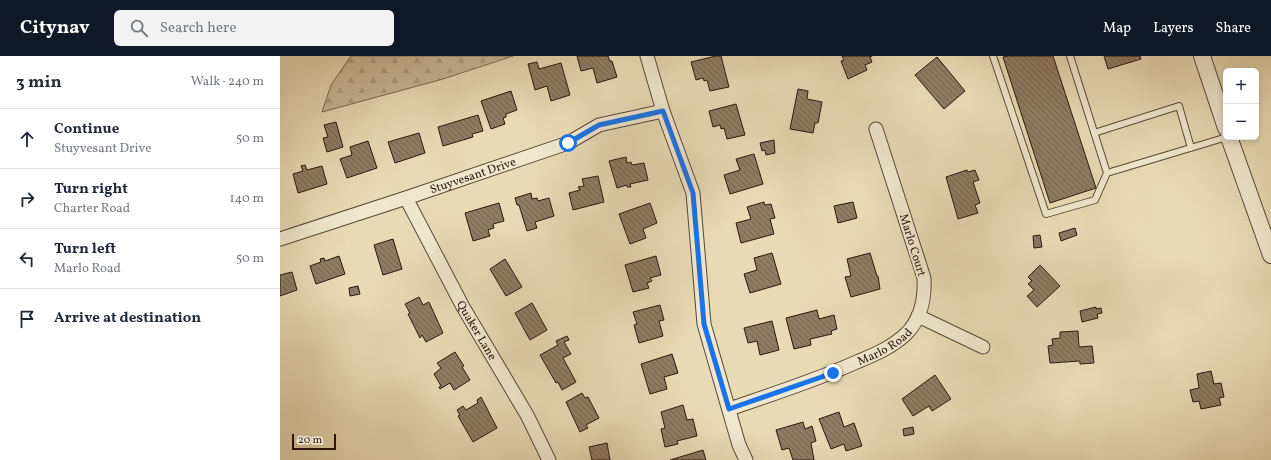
<!DOCTYPE html>
<html lang="en">
<head>
<meta charset="utf-8">
<style>
  :root { --surface:#fff; --page:#f2f2f3; --text:#1f2937; --muted:#747a83; --line:#e0e1e3; --accent:#111827 }
  body { margin:0; font-family:Vollkorn,serif; background:var(--page); color:var(--text) }
  .controls { position:absolute; right:12px; top:12px; display:grid; overflow:hidden; border-radius:6px; box-shadow:0 2px 6px #0003 }
  .controls button { width:36px; height:36px; display:grid; place-items:center; padding:0; border:0; border-bottom:1px solid var(--line); background:var(--surface); color:var(--text); font:20px sans-serif }
  .scale { position:absolute; left:12px; bottom:10px; width:44px; box-sizing:border-box; padding-left:4px; border:2px solid #2c160d; border-top:0; font-size:11px; line-height:14px; white-space:nowrap; color:#2c160d; -webkit-text-stroke:3px #f0e7ce; paint-order:stroke }
  .stop { position:absolute; width:12px; height:12px; margin:-9px; border:3px solid #1a73e8; border-radius:50%; background:#fff }
  .stop.end { background:#1a73e8; border-color:#fff; box-shadow:0 1px 4px #0008 }
  .list { margin:0; padding:0; list-style:none }
  h2 { display:flex; justify-content:space-between; align-items:center; height:52px; margin:0; padding:0 16px; font-size:17px }
  h2 small { font-size:13px; font-weight:400; color:var(--muted) }
  .list li { display:grid; grid-template-columns:26px 1fr auto; gap:12px; align-items:center; box-sizing:border-box; height:60px; padding:0 16px; border-top:1px solid var(--line) }
  .list b { display:block; font-size:15px; white-space:nowrap }
  .list p { margin:0; font-size:13px; white-space:nowrap; color:var(--muted) }
  .list em { font-size:13px; font-style:normal; color:var(--muted) }
  .icon { flex:none; width:22px; height:22px; fill:none; stroke:currentColor; stroke-width:2; stroke-linecap:round; stroke-linejoin:round }
  .map { position:relative; flex:none; width:991px; height:404px; overflow:hidden }
  header { display:flex; align-items:center; gap:24px; box-sizing:border-box; height:56px; padding:0 20px; background:var(--accent); color:#fff }
  header strong { font-size:19px }
  nav { display:flex; gap:22px; margin-inline-start:auto; font-size:14px }
  .search { width:280px; height:36px; background:var(--page); display:flex; align-items:center; gap:10px; box-sizing:border-box; padding:0 14px; border-radius:6px; color:var(--muted); font-size:15px }
  main { display:flex }
  aside { flex:1; background:var(--surface) }
  .map>svg:first-child { display:block }
</style>
</head>
<body>
<header>
<strong>Citynav</strong>
<div class="search"><svg class="icon" aria-label="search" viewBox="0 0 24 24"><circle cx="10" cy="10" r="6"/><path d="M15 15l6 6"/></svg>Search here</div>
<nav><a>Map</a><a>Layers</a><a>Share</a></nav>
</header>
<main>
<aside>
<h2>3 min<small>Walk · 240 m</small></h2>
<ul class="list">
<li><svg class="icon" aria-label="ahead" viewBox="0 0 24 24"><path d="M12 20V5M6 11l6-6 6 6"/></svg><div><b>Continue</b><p>Stuyvesant Drive</p></div><em>50 m</em></li>
<li><svg class="icon" aria-label="right" viewBox="0 0 24 24"><path d="M7 20v-9h11M14 6l5 5-5 5"/></svg><div><b>Turn right</b><p>Charter Road</p></div><em>140 m</em></li>
<li><svg class="icon" aria-label="left" viewBox="0 0 24 24"><path d="M17 20v-9H6M10 6l-5 5 5 5"/></svg><div><b>Turn left</b><p>Marlo Road</p></div><em>50 m</em></li>
<li><svg class="icon" aria-label="arrive" viewBox="0 0 24 24"><path d="M6 21V4h12l-3 4 3 4H6"/></svg><div><b>Arrive at destination</b></div></li>
</ul>
</aside>
<div class="map">
<svg width="991" height="404" viewBox="0 0 991 404">
  <defs>
    <pattern id="forest-firs" width="22" height="20" patternUnits="userSpaceOnUse"><rect width="22" height="20" fill="#c8b998"/><path d="M5 1l3.5 6h-7zM16 11l3.5 6h-7z" fill="#ac9e82"/></pattern>
    <pattern id="building-back-hatch" width="6" height="6" patternUnits="userSpaceOnUse"><rect width="6" height="6" fill="#8e7c64"/><path d="M-1 5l2 2M0 0l6 6M5-1l2 2" fill="none" stroke="#746551"/></pattern>
  </defs>
  <rect width="100%" height="100%" fill="#e8dab4"/>
  <filter id="stains"><feTurbulence type="fractalNoise" baseFrequency=".005" numOctaves="4"/><feColorMatrix values="0 0 0 0 .2 0 0 0 0 .09 0 0 0 0 .02 0 0 0 .5 -.17"/></filter>
  <radialGradient id="worn" r=".72"><stop offset=".6" stop-color="#630" stop-opacity="0"/><stop offset="1" stop-color="#630" stop-opacity=".3"/></radialGradient>
  <path fill="url(#forest-firs)" stroke="#7a6852" d="M71,0H233L163,23L42,56L51,29Z"/>
  <path fill="url(#building-back-hatch)" stroke="#2c160d" d="M297,0H328L330,5H332L337,21L317,27L313,12L301,15Z
    M436,0H441L449,31L430,35L427,24L424,25L423,22L416,24L411,6Z
    M562,0H592L590,1L592,6L585,9L587,14L568,23L561,5L564,4Z
    M728,0H773L816,132L770,147L723,1Z
    M824,0H860L861,3L828,13Z
    M657,1L685,35L664,53L635,19Z
    M257,6L259,13L281,7L290,39L271,45L267,30L255,34L248,8Z
    M518,33L528,35L527,43L542,46L538,67H535L533,77L510,73Z
    M231,35L237,54L226,58V61L223,62L225,68L211,73L201,45Z
    M456,48L465,79L447,83L444,72L441,73L440,69L433,71L429,55Z
    M198,59L203,75L192,78L193,81L163,90L158,71Z
    M56,66L63,91L47,96L43,82L48,81L44,69Z
    M139,77L145,97L115,107L108,86Z
    M494,84L495,97L486,99L485,94L482,95L480,87Z
    M88,85L97,112L67,122L60,103L72,99L70,91Z
    M474,98L483,128L450,138L444,119L460,114L456,103Z
    M346,101L347,107L351,106L352,109L364,107L368,124L350,128L351,131H347V129L337,132L329,105Z
    M25,109L27,114L42,110L47,128L18,137L13,118L23,115L21,110Z
    M687,114L688,116L695,114L699,124L693,126L700,147L695,149L698,157L678,163L666,121Z
    M318,120L324,146L293,154L289,137L300,134L298,131L304,130L302,123Z
    M251,137L252,143L257,142L258,145L269,142L274,160L255,166L257,172L247,175L239,149H237L235,142Z
    M484,146L485,149L491,148L495,162L490,163L494,178L461,187L456,167L471,163L467,151Z
    M573,146L577,162L558,167L554,150Z
    M219,147L224,165L213,168L214,172L208,174L210,180L193,185L185,157Z
    M370,147L377,167L363,173L366,182L350,188L339,158Z
    M795,172L797,179L781,185L779,177Z
    M760,179L762,191L754,192L753,180Z
    M113,183L122,213L103,219L94,189Z
    M492,197L501,228L470,237L464,218L477,214L474,202Z
    M590,197L597,220H598L600,233L571,241L565,221L571,220L567,203Z
    M59,200L65,218L36,228L30,210L41,206L40,203L44,202L45,205Z
    M376,200L381,219L370,222L372,225L367,227L369,232L353,236L345,209Z
    M225,203L242,231L226,240L210,213Z
    M760,209L780,230L757,251L747,240L754,234L748,228L752,225L748,221Z
    M12,216L17,234L0,240V219Z
    M78,230L80,238L70,240L69,232Z
    M139,241L143,249L149,246L163,277L146,286L142,279L140,282L128,258L130,257L125,248Z
    M252,247L267,274L250,284L235,257Z
    M380,249L384,264L379,265L383,280L359,287L354,269L357,268L353,256Z
    M816,251V253L821,252L822,257L817,258L818,262L802,266L800,255Z
    M537,254L539,263L554,259L557,273L551,275L552,278L530,283L531,289L514,293L506,262Z
    M492,265L499,294L480,299L477,285L468,287L464,272Z
    M798,275L799,291L812,290L814,307L800,308V305L770,307L768,290L773,289L772,283L780,282V276Z
    M287,280L289,284L284,286L291,298L283,302L296,326L282,334L278,326L276,327L260,299L278,289L276,285Z
    M175,296L184,310L182,311L190,324L174,334L170,327L160,333L159,331L161,330L154,318L161,312L157,307Z
    M392,298L398,317L384,321L387,333L370,338L361,308Z
    M931,315L934,328L941,327L944,341L939,342L941,349L921,353L919,345L913,346L910,334L919,332L917,318Z
    M655,319L671,343L652,355L649,350L633,360L622,343Z
    M302,337L305,342L308,341L319,362L306,369L308,372L300,376L286,346Z
    M201,341L217,372L193,386L178,360L180,359L177,354L183,350L186,354L198,347L197,344Z
    M403,349L407,364L413,363L417,380L397,385L398,388L385,391L381,373L385,372L381,356Z
    M559,356L564,371L574,367L582,390L566,395L564,388L551,393L539,363Z
    M523,366L525,373L532,370L536,385L531,387L534,404H513L509,392L502,394L496,374Z
    M633,371L634,378L624,380L623,373Z
    M327,387L330,404H312L309,391Z
    M423,394L426,404H390Z"/>
  <g fill="none" stroke-linecap="round" stroke-linejoin="round">
    <g stroke="#5b4737" stroke-width="8">
      <path id="service" d="M713,0L766,158L815,144L827,117
        M790,0L827,117L947,81
        M814,77L899,50L911,92"/>
    </g>
    <g stroke="#5b4737" stroke-width="15">
      <g id="minor">
        <path d="M367,0L383,55L413,137L424,268L459,389L466,404"/>
        <path id="s1" d="M126,142L183,251L247,359L269,404"/>
        <path id="s2" d="M0,183L126,142L288,87L319,69L383,55"/>
        <path d="M638,260L703,291"/>
        <path id="s3" d="M449,353C493,338 537,324 579,305C596,298 612,291 626,278C641,263 645,241 644,222L596,73"/>
      </g>
    </g>
    <g stroke="#5b4737" stroke-width="18">
      <path id="tertiary" d="M922,0L946,72
        M949,81L991,199"/>
    </g>
    <use href="#service" stroke="#f0e7ce" stroke-width="6"/>
    <use href="#minor" stroke="#f0e7ce" stroke-width="13"/>
    <use href="#tertiary" stroke="#f0e7ce" stroke-width="16"/>
  </g>
  <g fill="none" stroke-linecap="round" stroke-linejoin="round">
    <path stroke="#1a73e8" stroke-width="5" d="M288,87L319,69L383,55L413,137L424,268L449,353L553,317"/>
  </g>
  <g text-anchor="middle" stroke-width="4" stroke-linejoin="round" paint-order="stroke">
    <g font-size="12" fill="#2c160d" stroke="#f0e7ce">
      <text dy="4" stroke="none"><textPath href="#s2" startOffset="203">Stuyvesant Drive</textPath></text>
      <text transform="translate(633 189) rotate(73)" y="4">Marlo Court</text>
      <text dy="4" stroke="none"><textPath href="#s1" startOffset="150">Quaker Lane</textPath></text>
      <text dy="4" stroke="none"><textPath href="#s3" startOffset="168">Marlo Road</textPath></text>
    </g>
  </g>
  <rect width="100%" height="100%" filter="url(#stains)"/>
  <rect width="100%" height="100%" fill="url(#worn)"/>
</svg>
<div class="controls">
<button>+</button>
<button>−</button>
</div>
<div class="scale">20 m</div>
<div class="stop" style="left:288px;top:87px"></div>
<div class="stop end" style="left:553px;top:317px"></div>
</div>
</main>
</body>
</html>
